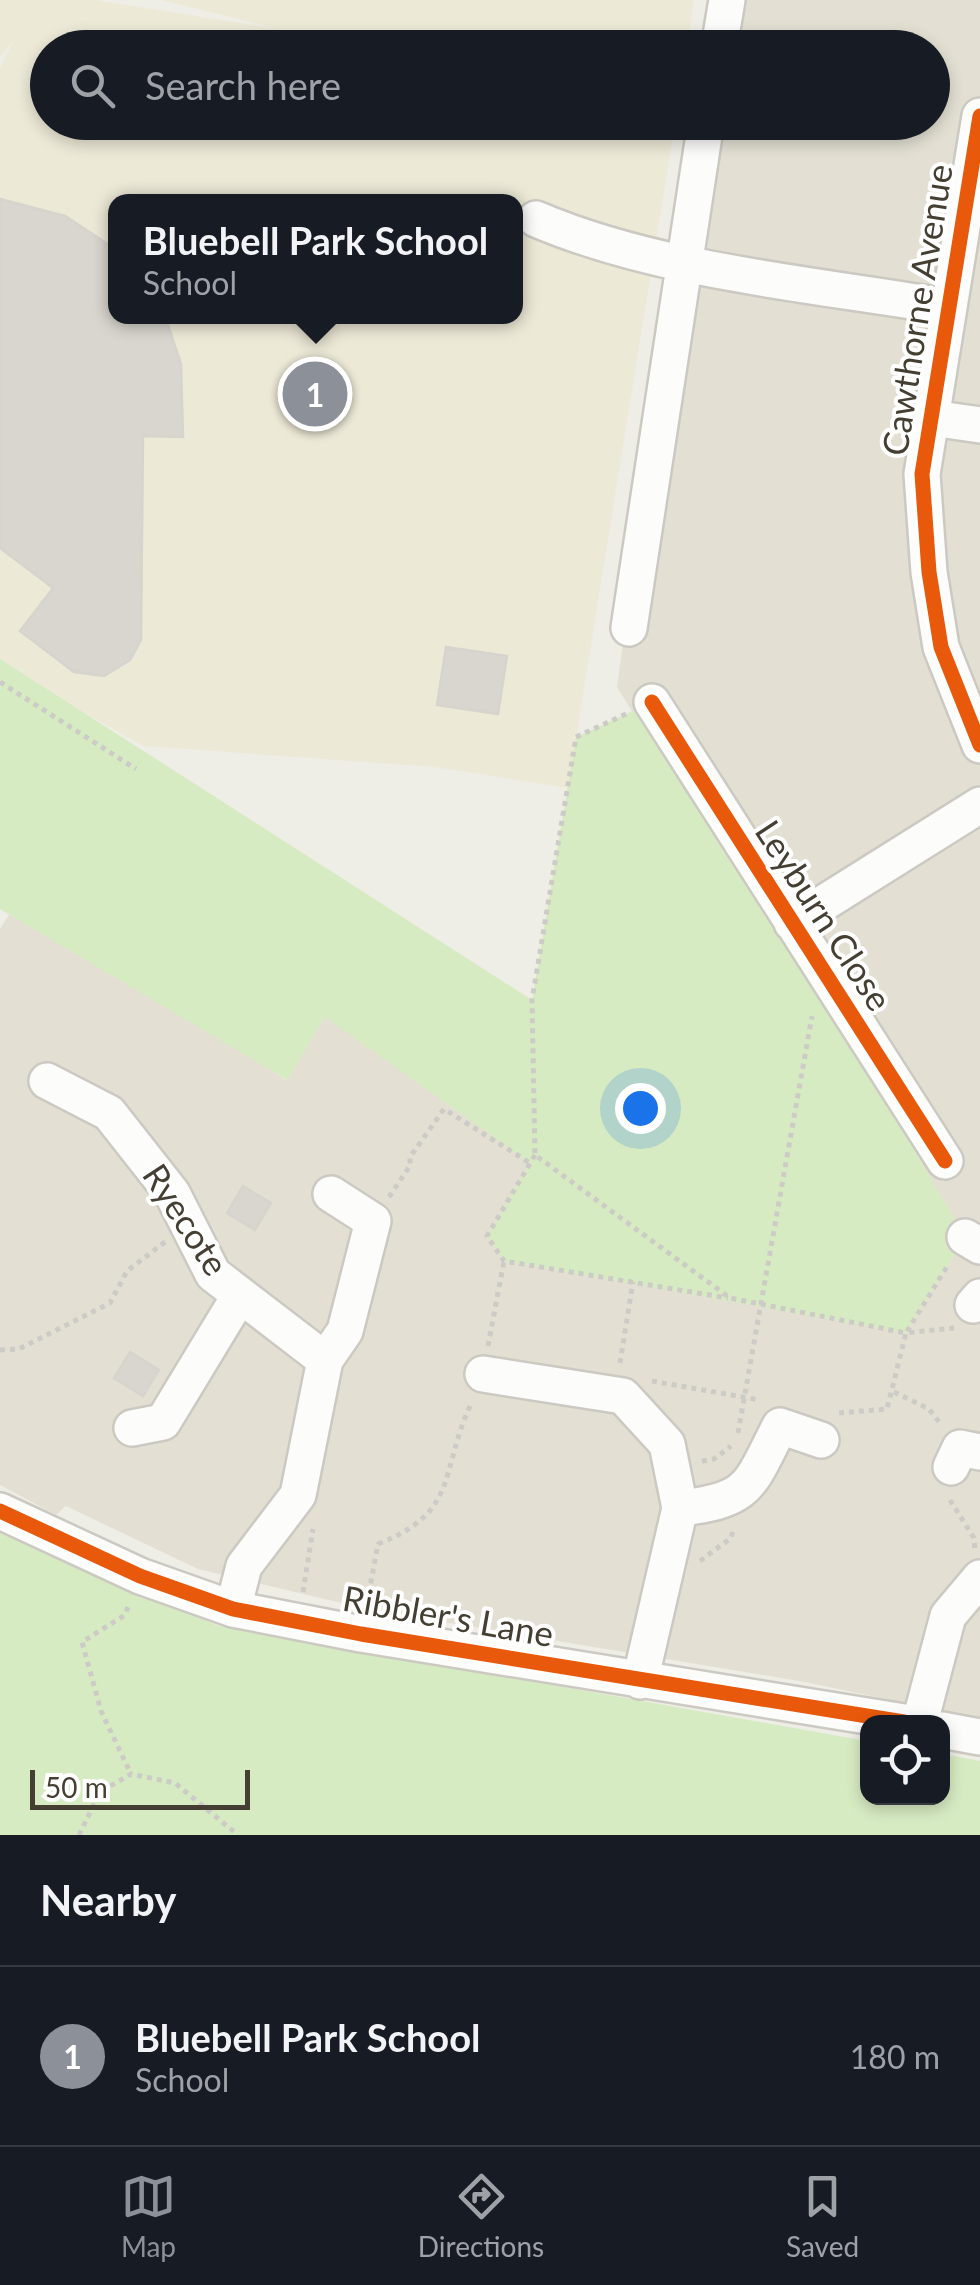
<!DOCTYPE html>
<html lang="en">
<head>
<meta charset="utf-8">
<style>
  :root { --surface:#171b24; --page:#20242c; --text:#f1f3f6; --muted:#9ea1a6; --line:#363941; --accent:#8c9099 }
  body { margin:0; font-family:Lato,sans-serif; background:var(--page); color:var(--text) }
  .controls { position:absolute; right:30px; bottom:30px; display:grid; overflow:hidden; border-radius:20px; box-shadow:0 5px 15px #0003 }
  .controls button { width:90px; height:90px; display:grid; place-items:center; padding:0; border:0; border-bottom:2px solid var(--line); background:var(--surface); color:var(--text); font:50px sans-serif }
  .scale { position:absolute; left:30px; bottom:25px; width:220px; box-sizing:border-box; padding-left:10px; border:5px solid #443f32; border-top:0; font-size:28px; line-height:35px; white-space:nowrap; color:#443f32; -webkit-text-stroke:8px #fff; paint-order:stroke }
  .you { position:absolute; left:640px; top:1108px; width:35px; height:35px; margin:-25px; border:8px solid #fff; border-radius:50%; background:#1a73e8; box-shadow:0 0 0 15px #1a73e833 }
  .badge { display:grid; place-items:center; width:65px; height:65px; border-radius:50%; background:var(--accent); color:#fff; font-size:32px; font-weight:700 }
  .pin { position:absolute; translate:-50% -50%; border:5px solid #fff; box-shadow:0 2px 10px #0006 }
  .popup { position:absolute; left:108px; top:194px; width:415px; height:130px; box-sizing:border-box; display:grid; place-content:center; border-radius:20px; background:var(--surface); filter:drop-shadow(0 2px 8px #0005); font-size:32px; white-space:nowrap; color:var(--muted) }
  .popup b { font-size:38px; color:var(--text) }
  .popup::after { content:''; position:absolute; left:50%; top:100%; margin-left:-20px; border:20px solid transparent; border-top-color:var(--surface) }
  .list { margin:0; padding:0; list-style:none }
  h2 { display:flex; justify-content:space-between; align-items:center; height:130px; margin:0; padding:0 40px; font-size:42px }
  h2 small { font-size:32px; font-weight:400; color:var(--muted) }
  .list li { display:grid; grid-template-columns:65px 1fr auto; gap:30px; align-items:center; box-sizing:border-box; height:180px; padding:0 40px; border-top:2px solid var(--line) }
  .list b { display:block; font-size:38px; white-space:nowrap }
  .list p { margin:0; font-size:32px; white-space:nowrap; color:var(--muted) }
  .list em { font-size:32px; font-style:normal; color:var(--muted) }
  .icon { flex:none; width:55px; height:55px; fill:none; stroke:currentColor; stroke-width:2; stroke-linecap:round; stroke-linejoin:round }
  .map { position:relative; flex:none; width:980px; height:1835px; overflow:hidden }
  .search { position:absolute; background:var(--surface); box-shadow:0 5px 15px #0003; left:30px; right:30px; top:30px; height:110px; display:flex; align-items:center; gap:25px; box-sizing:border-box; padding:0 35px; border-radius:55px; color:var(--muted); font-size:38px }
  .sheet { height:310px; background:var(--surface) }
  nav { display:flex; justify-content:space-around; align-items:center; box-sizing:border-box; height:140px; border-top:2px solid var(--line); background:var(--surface); font-size:28px; color:var(--muted) }
  nav a { display:grid; justify-items:center; gap:5px }
  nav .on { color:var(--accent) }
  .map>svg:first-child { display:block }
</style>
</head>
<body>
<div class="map">
<svg width="980" height="1835" viewBox="0 0 980 1835">
  <rect width="100%" height="100%" fill="#eeede6"/>
  <path fill="#e3e0d3" d="M712,0H980V1719L805,1682L371,1610L198,1569L66,1506L56,1515L0,1485V929L16,904L286,1080L325,1017L940,1208L617,687L695,123L932,122V48L706,47Z"/>
  <path fill="#ede9d7" fill-rule="evenodd" d="M0,0H94L279,29L162,0H694L687,47L48,48V122L675,123L568,788L435,767L144,746L0,666V69L13,41L0,57ZM115,202H515V316H115Z"/>
  <path fill="#d7ebc3" d="M0,659L532,1000L576,737L652,702L965,1237L906,1333L504,1261L487,1236L530,1163L325,1017L287,1080L0,909Z
    M0,1529L216,1625L867,1741L868,1798H942L943,1754L980,1761V1835H0Z"/>
  <path fill="#d8d6ce" stroke="#d6d4cc" stroke-width="2.5" d="M0,199L65,216L115,249V316H165L181,364L183,437L143,436L141,640L130,660L104,676L74,672L20,631L53,588L0,548Z
    M446,647L507,656L498,714L437,705Z
    M243,1186L271,1203L255,1230L227,1213Z
    M130,1352L159,1370L143,1396L114,1378Z"/>
  <g fill="none" stroke-linecap="round" stroke-linejoin="round">
    <g stroke="#cbc9c2" stroke-width="40">
      <path id="minor" d="M719,48L727,0
        M980,116L922,474L929,572L941,647L980,745
        M536,219C660,272 814,284 948,307
        M932,418L980,425
        M629,628L706,122
        M652,702L945,1161
        M792,923L980,805
        M47,1081L109,1113L172,1193L213,1274L325,1360
        M965,1237L980,1246
        M973,1305L980,1297
        M483,1374L623,1396L667,1444L680,1508L640,1681
        M132,1428L163,1422L240,1295
        M951,1467L960,1448L980,1452
        M680,1508C751,1500 749,1486 780,1426L821,1440
        M0,1511L140,1576L233,1609L361,1634L904,1722
        M233,1609L244,1566L298,1495L325,1360L345,1331L373,1221L331,1194
        M920,1722L948,1616L980,1578
        M942,1730L980,1737"/>
    </g>
    <path stroke="#cdcbc6" stroke-width="5" stroke-dasharray="5 5" stroke-linecap="butt" d="M0,682L136,769
      M626,714L576,737L532,1000L535,1155L730,1298L906,1333L948,1265
      M535,1155L487,1236L504,1261L728,1298
      M389,1197L410,1166V1157L444,1109L530,1163
      M488,1346L504,1261
      M0,1350L19,1349L110,1303L127,1271L165,1242
      M620,1363L633,1282
      M652,1381L760,1400
      M894,1392L929,1409L940,1423
      M839,1413L887,1409L906,1333L954,1328
      M738,1433L812,1016
      M702,1461L714,1459L731,1446
      M950,1500L974,1538L975,1551
      M700,1561L731,1538L734,1527
      M303,1592L313,1529
      M367,1603L378,1544C460,1512 439,1472 471,1404
      M128,1607L125,1615L82,1642L101,1711L131,1774
      M79,1835L100,1792L131,1774L175,1783L238,1835"/>
    <use href="#minor" stroke="#fcfcfb" stroke-width="35"/>
    <g stroke="#fff" stroke-width="21">
      <path id="cycleway" d="M980,116L922,474L929,572L941,647L980,745
        M652,702L945,1161
        M0,1511L140,1576L233,1609L361,1634L904,1722"/>
    </g>
    <use href="#cycleway" stroke="#e8590c" stroke-width="15"/>
  </g>
  <g text-anchor="middle" stroke-width="8" stroke-linejoin="round" paint-order="stroke">
    <g font-size="35" fill="#443f32" stroke="#fff">
      <text transform="translate(918 310) rotate(-81)" y="12">Cawthorne Avenue</text>
      <text transform="translate(823 916) rotate(57)" y="12">Leyburn Close</text>
      <text transform="translate(185 1220) rotate(57)" y="12">Ryecote</text>
      <text transform="translate(448 1617) rotate(10)" y="12">Ribbler's Lane</text>
    </g>
  </g>
</svg>
<div class="controls">
<button><svg class="icon" aria-label="locate" viewBox="0 0 24 24"><circle cx="12" cy="12" r="6"/><path d="M12 2v4M12 18v4M2 12h4M18 12h4"/></svg></button>
</div>
<div class="scale">50 m</div>
<div class="you"></div>
<div class="pin badge" style="left:315px;top:394px">1</div>
<div class="popup"><b>Bluebell Park School</b>School</div>
<div class="search"><svg class="icon" aria-label="search" viewBox="0 0 24 24"><circle cx="10" cy="10" r="6"/><path d="M15 15l6 6"/></svg>Search here</div>
</div>
<section class="sheet">
<h2>Nearby<small></small></h2>
<ul class="list">
<li><span class="badge">1</span><div><b>Bluebell Park School</b><p>School</p></div><em>180 m</em></li>
</ul>
</section>
<nav>
<a class="on"><svg class="icon" aria-label="map" viewBox="0 0 24 24"><path d="M3 6l6-2 6 2 6-2v14l-6 2-6-2-6 2zM9 4v14M15 6v14"/></svg>Map</a>
<a><svg class="icon" aria-label="directions" viewBox="0 0 24 24"><path d="M12 3l9 9-9 9-9-9zM9 14v-3h6M13 9l2 2-2 2"/></svg>Directions</a>
<a><svg class="icon" aria-label="saved" viewBox="0 0 24 24"><path d="M7 4h10v16l-5-4-5 4z"/></svg>Saved</a>
</nav>
</body>
</html>
